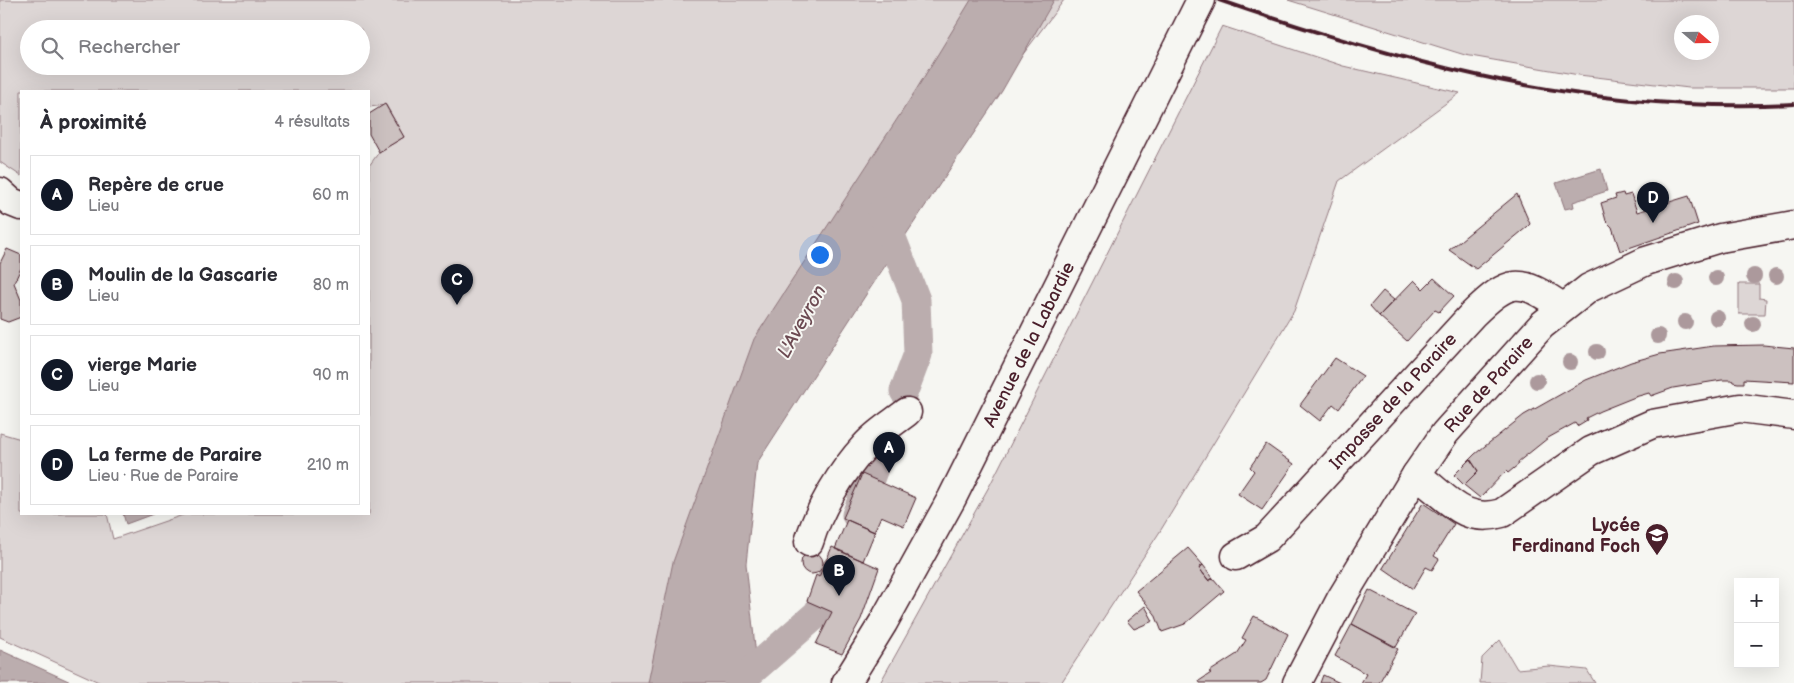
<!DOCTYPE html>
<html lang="fr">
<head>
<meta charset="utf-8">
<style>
  :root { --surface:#fff; --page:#f2f2f3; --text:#2b2b33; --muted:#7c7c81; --line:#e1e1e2; --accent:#111827 }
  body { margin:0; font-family:"Balsamiq Sans",sans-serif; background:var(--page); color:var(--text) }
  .controls { position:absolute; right:15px; bottom:15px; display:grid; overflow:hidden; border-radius:0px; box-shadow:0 5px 20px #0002 }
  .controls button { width:45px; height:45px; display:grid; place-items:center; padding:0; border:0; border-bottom:1px solid var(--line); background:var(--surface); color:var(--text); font:25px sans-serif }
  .compass { position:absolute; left:1674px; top:15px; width:45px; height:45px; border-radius:50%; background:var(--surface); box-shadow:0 5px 20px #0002; rotate:110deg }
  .you { position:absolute; left:819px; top:254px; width:18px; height:18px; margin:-12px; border:4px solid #fff; border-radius:50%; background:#1a73e8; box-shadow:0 0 0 8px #1a73e833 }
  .badge { display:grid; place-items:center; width:32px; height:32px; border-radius:50%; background:var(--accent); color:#fff; font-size:16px; font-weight:700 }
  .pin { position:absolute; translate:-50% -41px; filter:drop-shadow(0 1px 2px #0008) }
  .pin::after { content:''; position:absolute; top:26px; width:18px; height:15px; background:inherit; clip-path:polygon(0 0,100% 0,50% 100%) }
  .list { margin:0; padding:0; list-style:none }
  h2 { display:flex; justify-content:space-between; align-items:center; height:65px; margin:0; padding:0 20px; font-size:21px }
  h2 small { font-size:16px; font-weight:400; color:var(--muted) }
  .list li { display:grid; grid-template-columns:32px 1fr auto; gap:15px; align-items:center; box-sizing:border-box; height:80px; margin:0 10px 10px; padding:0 10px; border:1px solid var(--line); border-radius:0px }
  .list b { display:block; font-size:19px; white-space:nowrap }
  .list p { margin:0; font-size:16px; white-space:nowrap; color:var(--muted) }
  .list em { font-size:16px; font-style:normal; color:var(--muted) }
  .icon { flex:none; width:28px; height:28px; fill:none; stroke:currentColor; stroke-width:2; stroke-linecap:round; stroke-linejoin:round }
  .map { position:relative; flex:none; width:1794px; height:683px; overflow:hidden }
  .search { position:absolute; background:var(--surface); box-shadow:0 5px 20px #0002; left:20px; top:20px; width:350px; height:55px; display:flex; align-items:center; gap:12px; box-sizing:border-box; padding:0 18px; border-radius:28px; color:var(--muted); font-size:19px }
  .panel { position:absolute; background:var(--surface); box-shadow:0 5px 20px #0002; left:20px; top:90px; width:350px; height:425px; border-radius:0px }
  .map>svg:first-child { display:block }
</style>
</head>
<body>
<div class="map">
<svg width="1794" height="683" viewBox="0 0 1794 683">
  <rect width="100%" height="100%" fill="#f6f6f2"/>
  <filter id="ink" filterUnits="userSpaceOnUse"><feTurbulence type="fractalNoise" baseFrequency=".02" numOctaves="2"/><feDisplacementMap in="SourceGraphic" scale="10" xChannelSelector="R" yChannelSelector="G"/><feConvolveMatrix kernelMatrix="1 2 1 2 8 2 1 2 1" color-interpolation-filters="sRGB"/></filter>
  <g filter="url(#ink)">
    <path fill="#ddd6d5" stroke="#947a80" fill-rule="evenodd" d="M0,0H1064L712,466L658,683H101L0,637V433L21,439V514H107L113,539L186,514H369V166L379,152L404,137L386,105L369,107V91H21V176L0,162ZM29,29H361V66H29Z
      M1288,0H1794V88H1689L1579,75L1465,55ZM1682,22H1712V52H1682Z
      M1222,26L1343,66L1460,93L1339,181L1294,311L1159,533L1061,683H880L991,483Z
      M1739,284H1759V298L1766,299L1765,314H1739Z
      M1500,640L1517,669L1549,666L1587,670L1595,683H1480L1482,658Z"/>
    <path fill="#bbadae" stroke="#8e747a" d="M971,0H1054L1002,91L869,290L757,463L746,564L759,683H648L673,562L754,339L916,90Z
      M1601,169L1607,191L1573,202L1574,207L1565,209L1556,183Z
      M123,514H153L126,524Z
      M0,650L73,683H0Z"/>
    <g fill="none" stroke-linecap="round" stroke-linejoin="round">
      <path stroke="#bbadae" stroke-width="29" d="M882,212L916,300L918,354L904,391
        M856,515L878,458
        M738,683L818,613L835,570"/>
    </g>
    <path fill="#ccc1c0" stroke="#4a1f2b" d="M385,104L404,137L379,152L369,134V114Z
      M1623,193L1624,196L1631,194L1637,212L1689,196L1698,224L1620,251L1612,227L1606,221L1601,203L1616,198L1615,195Z
      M1517,194L1530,224L1527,227L1476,269L1449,250Z
      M7,249L21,255V268L14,283L21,300V317L8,322L0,319V263Z
      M1434,278L1454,296L1439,312L1435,310L1407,341L1379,316L1414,280L1423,289Z
      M1383,291L1394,300L1379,316L1370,306Z
      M1763,345L1794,348V382L1744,379V383H1738L1733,382L1732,380H1722L1673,388L1651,396L1649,393L1635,397L1600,411L1586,418L1587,420L1577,426L1575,423L1548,438L1518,462L1519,464L1508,473L1506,471L1480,498L1464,485L1478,471L1470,459L1475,454L1524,415L1586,380L1631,362L1660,354L1714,346Z
      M1335,358L1363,376L1339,409L1333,404L1320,421L1300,405Z
      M1266,444L1294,464L1262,510L1238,494L1254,471L1250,467Z
      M1470,459L1478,471L1464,485L1454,475Z
      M862,474L916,498L904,526L881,516L874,532L843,518Z
      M1423,503L1454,524L1434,556L1439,559L1432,570L1426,567L1413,589L1383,568Z
      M847,520L875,532L863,561L835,549Z
      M832,547L879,568L861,619L842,654L816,644L832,612L807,601L816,575L819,577Z
      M1188,548L1203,565L1199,568L1209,581L1213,578L1224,591L1185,624L1162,632L1155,614L1136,591Z
      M801 563a11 11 0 1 1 22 0a11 11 0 1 1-22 0Z
      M1203,565L1213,578L1209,581L1199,568Z
      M1369,590L1415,614L1396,647L1352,624Z
      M1145,606L1153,621L1134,629L1127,621Z
      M1254,616L1288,634L1266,680L1261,683H1200L1199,681L1211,673L1209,672L1237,654L1246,640L1242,638Z
      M1352,624L1398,649L1379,683H1361L1366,674L1335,656Z
      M1323,675L1340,683H1320Z"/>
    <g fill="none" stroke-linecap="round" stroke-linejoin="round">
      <g stroke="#4a1f2b" stroke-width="31">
        <g id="minor">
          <path d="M0,192L11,202L21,206"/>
          <path d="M1416,475C1446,495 1462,525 1502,513L1591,451L1652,424L1740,408L1794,415"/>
          <path d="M809,542C819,509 841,472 865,446C876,433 893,423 907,412"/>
          <path id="s1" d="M1236,556L1267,538L1472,315C1510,278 1519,277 1562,307"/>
          <path id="s2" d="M846,683L883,623L952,498L1201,0"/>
          <path id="s3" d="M1297,683L1341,599L1416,475L1445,433L1542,325L1589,288L1646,261L1720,238L1794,225"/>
        </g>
      </g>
      <use href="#minor" stroke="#f6f6f2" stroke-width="28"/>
      <path stroke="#4a1f2b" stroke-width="4" d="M1219,0C1410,66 1590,114 1794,104"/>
    </g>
    <g fill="#ac999c">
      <circle cx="1754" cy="276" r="8"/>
      <circle cx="1776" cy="276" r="8"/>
      <circle cx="1716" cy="278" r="8"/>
      <circle cx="1676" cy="282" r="8"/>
      <circle cx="1717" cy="318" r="8"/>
      <circle cx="1685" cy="322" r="8"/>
      <circle cx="1753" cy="324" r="8"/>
      <circle cx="1658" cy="336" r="8"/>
      <circle cx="1597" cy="352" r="8"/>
      <circle cx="1570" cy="362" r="8"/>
      <circle cx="1537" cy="381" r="8"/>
    </g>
  </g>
  <defs>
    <g id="school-pin" transform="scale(1.25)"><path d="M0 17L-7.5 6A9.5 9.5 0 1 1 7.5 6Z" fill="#4a1f2b" stroke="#f6f6f2"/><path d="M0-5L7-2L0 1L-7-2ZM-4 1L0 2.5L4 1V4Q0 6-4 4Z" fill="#fff"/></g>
  </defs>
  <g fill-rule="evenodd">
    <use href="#school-pin" x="1657" y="535"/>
  </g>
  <g text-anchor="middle" stroke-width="4" stroke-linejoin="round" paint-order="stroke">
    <g font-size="18" fill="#4a1f2b" stroke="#f6f6f2">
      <text dy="6" stroke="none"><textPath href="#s2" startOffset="385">Avenue de la Labardie</textPath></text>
      <text dy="6" stroke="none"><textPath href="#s3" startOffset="356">Rue de Paraire</textPath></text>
      <text dy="6" stroke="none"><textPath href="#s1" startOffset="222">Impasse de la Paraire</textPath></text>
    </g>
    <g font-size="18" font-weight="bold" fill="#4a1f2b" stroke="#f6f6f2" text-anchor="end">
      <text x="1640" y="531">Lycée<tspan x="1640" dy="21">Ferdinand Foch</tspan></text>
    </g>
    <g font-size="19" font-style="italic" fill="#6c4a52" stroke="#f6f6f2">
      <text transform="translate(801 321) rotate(-61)" y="7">L'Aveyron</text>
    </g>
  </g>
</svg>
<div class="controls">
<button>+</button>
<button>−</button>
</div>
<svg class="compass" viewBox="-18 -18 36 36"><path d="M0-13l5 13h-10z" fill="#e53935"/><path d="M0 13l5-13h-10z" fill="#7c7c81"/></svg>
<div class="you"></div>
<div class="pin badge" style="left:889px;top:473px">A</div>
<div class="pin badge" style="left:839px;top:596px">B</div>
<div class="pin badge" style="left:457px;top:305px">C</div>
<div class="pin badge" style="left:1653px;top:223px">D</div>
<div class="search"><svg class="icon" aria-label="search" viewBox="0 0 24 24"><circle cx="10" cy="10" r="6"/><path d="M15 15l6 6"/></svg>Rechercher</div>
<section class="panel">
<h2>À proximité<small>4 résultats</small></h2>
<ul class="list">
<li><span class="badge">A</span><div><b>Repère de crue</b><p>Lieu</p></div><em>60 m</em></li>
<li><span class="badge">B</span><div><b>Moulin de la Gascarie</b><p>Lieu</p></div><em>80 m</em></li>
<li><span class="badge">C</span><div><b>vierge Marie</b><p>Lieu</p></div><em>90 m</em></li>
<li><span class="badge">D</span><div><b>La ferme de Paraire</b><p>Lieu · Rue de Paraire</p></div><em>210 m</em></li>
</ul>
</section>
</div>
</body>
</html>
